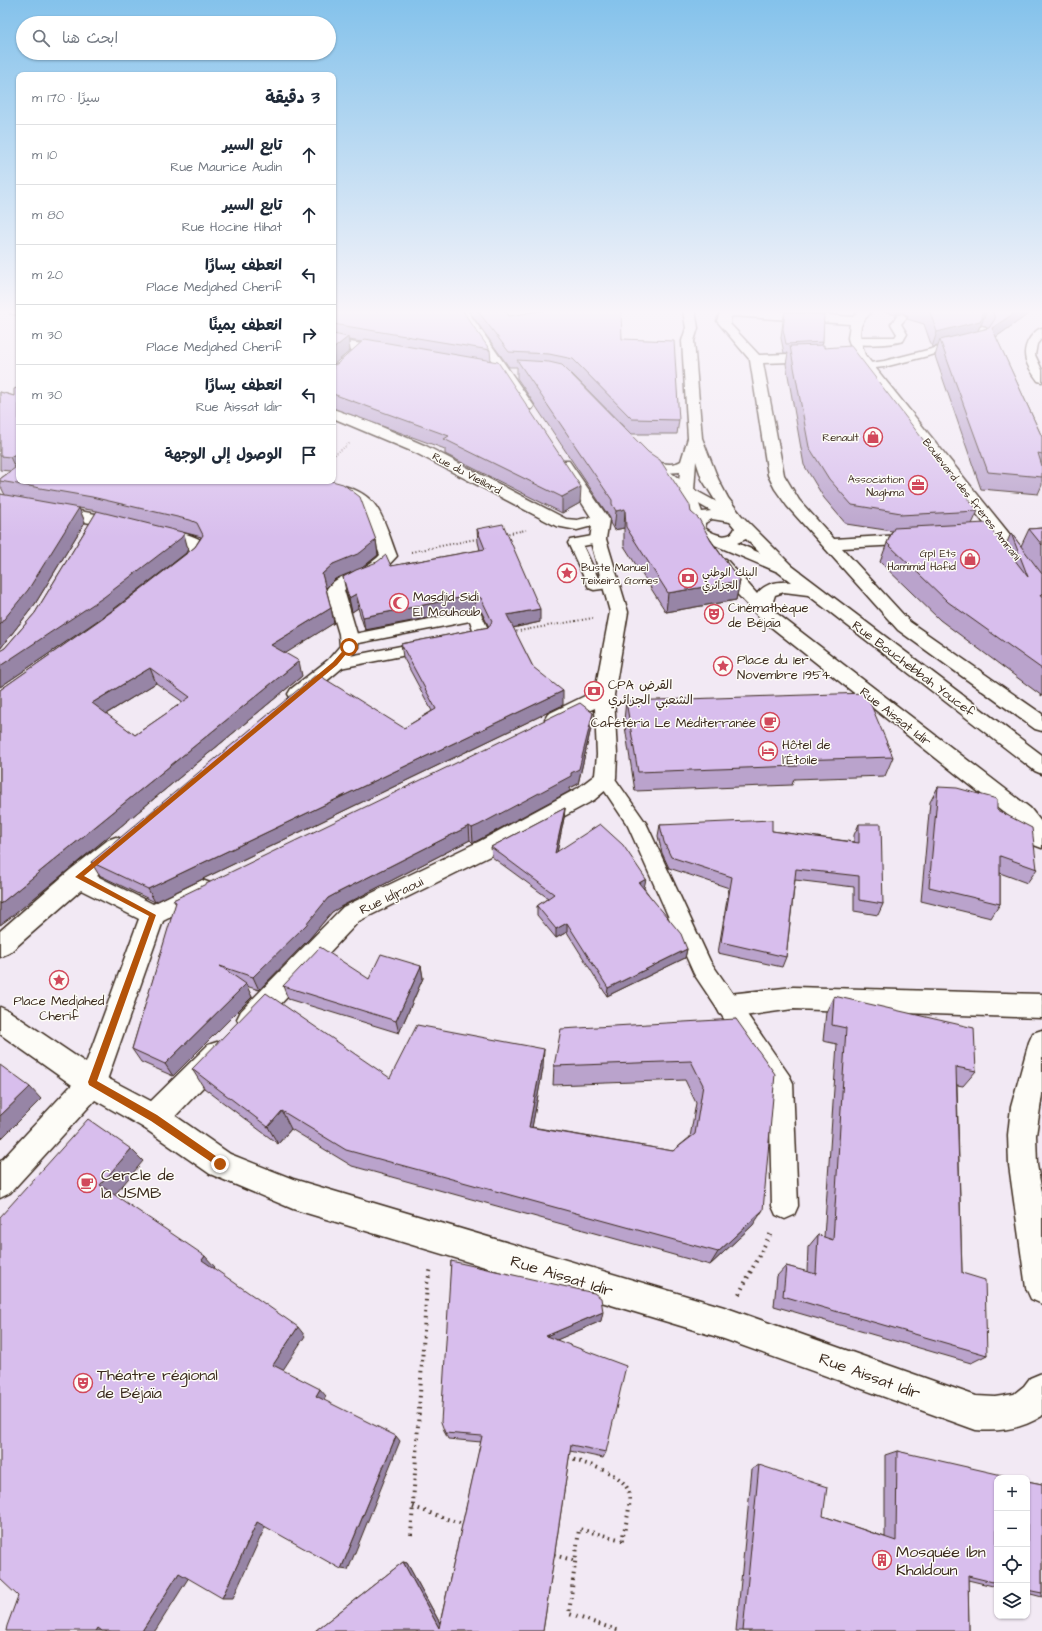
<!DOCTYPE html>
<html lang="ar">
<head>
<meta charset="utf-8">
<style>
  :root { --surface:#fff; --page:#f6f6f7; --text:#1f2937; --muted:#747a83; --line:#e0e1e3 }
  body { margin:0; font-family:"Architects Daughter","Playpen Sans Arabic",sans-serif; background:var(--page); color:var(--text); direction:rtl }
  .controls { position:absolute; right:12px; bottom:12px; display:grid; overflow:hidden; border-radius:8px; box-shadow:0 1px 3px #0004 }
  .controls button { width:36px; height:36px; display:grid; place-items:center; padding:0; border:0; border-bottom:1px solid var(--line); background:var(--surface); color:var(--text); font:20px sans-serif }
  .stop { position:absolute; width:12px; height:12px; margin:-9px; border:3px solid #b45309; border-radius:50%; background:#fff }
  .stop.end { background:#b45309; border-color:#fff; box-shadow:0 1px 4px #0008 }
  .list { margin:0; padding:0; list-style:none }
  h2 { display:flex; justify-content:space-between; align-items:center; height:52px; margin:0; padding:0 16px; font-size:17px }
  h2 small { font-size:13px; font-weight:400; color:var(--muted) }
  .list li { display:grid; grid-template-columns:26px 1fr auto; gap:12px; align-items:center; box-sizing:border-box; height:60px; padding:0 16px; border-top:1px solid var(--line) }
  .list b { display:block; font-size:15px; white-space:nowrap }
  .list p { margin:0; font-size:13px; white-space:nowrap; color:var(--muted) }
  .list em { font-size:13px; font-style:normal; color:var(--muted) }
  .icon { flex:none; width:22px; height:22px; fill:none; stroke:currentColor; stroke-width:2; stroke-linecap:round; stroke-linejoin:round }
  .map { position:relative; flex:none; width:1042px; height:1631px; overflow:hidden; direction:ltr }
  .search { position:absolute; background:var(--surface); box-shadow:0 1px 3px #0004; left:16px; top:16px; width:320px; height:44px; display:flex; align-items:center; gap:10px; box-sizing:border-box; padding:0 14px; border-radius:22px; color:var(--muted); font-size:15px }
  .panel { position:absolute; background:var(--surface); box-shadow:0 1px 3px #0004; left:16px; top:72px; width:320px; height:412px; border-radius:8px; direction:rtl }
  .map>svg:first-child { display:block }
</style>
</head>
<body>
<div class="map">
<svg width="1042" height="1631" viewBox="0 0 1042 1631">
  <rect width="100%" height="100%" fill="#f2e9f4"/>
  <filter id="ink" filterUnits="userSpaceOnUse"><feTurbulence type="fractalNoise" baseFrequency=".025" numOctaves="2"/><feDisplacementMap in="SourceGraphic" scale="8" xChannelSelector="R" yChannelSelector="G"/><feConvolveMatrix kernelMatrix="1 2 1 2 8 2 1 2 1" color-interpolation-filters="sRGB"/></filter>
  <g filter="url(#ink)">
    <g fill="none" stroke-linecap="round" stroke-linejoin="round">
      <g stroke="#3b2a1e" stroke-width="3">
        <path id="lane" d="M902,314L907,317L901,324L907,334L903,341C893,344 855,348 849,340L854,337H895L897,334L891,324L898,315Z
          M982,326L986,327L988,335L983,342L884,367L867,369L861,366L863,364L884,361L975,338L978,335L977,329Z
          M1042,328V338L1037,344L1035,355L1042,370V382L1038,381C1028,367 1019,355 1030,338C1033,334 1037,329 1042,328Z
          M598,535L603,536L605,539L603,542L583,546L599,580L616,581L619,584L616,587L594,590L589,588L568,543L570,540Z
          M475,610L480,612L491,635L489,639L464,644L458,643L456,639L458,635L474,632L470,621L349,645L343,644L341,640L343,636L349,635Z
          M426,641L432,642L434,646L432,650L335,669L329,668L327,664L329,660L335,659Z
          M605,771L611,773L646,823L710,961L789,1075L793,1083L798,1206L794,1215L785,1219L776,1215L772,1206L769,1086L694,974L628,826L596,778L599,773Z"/>
      </g>
      <g stroke="#3b2a1e" stroke-width="3">
        <path id="street" d="M8,310H19V315L10,313Z
          M455,310H467L534,406L532,409H522Z
          M726,310H765L853,317L860,310H871C871,314 867,316 864,320C857,330 861,344 865,355L1007,531L1042,579V596L1036,595L995,537L854,359L848,338L850,324L733,316L730,318V324L759,355L818,353L824,357L818,361L763,363L784,475L799,500L834,539L919,534L925,536L927,539L925,542L919,544L842,548L910,622L1042,714V731L1035,729L898,630L787,506L775,489L768,475L750,360L717,321L720,313Z
          M333,339L385,348L391,352L385,356L333,347Z
          M333,409L368,421L426,446L566,519L577,520L591,517L557,464L559,461H569L609,519L606,539L628,612L614,695L617,755L616,778L613,784L594,800L496,853L359,921L259,1027L250,1031L241,1027L237,1019L241,1011L343,907L480,841L578,788L595,775L597,755L595,708L555,726L548,724L545,719L548,714L595,691L610,612L590,539L592,526L577,530L556,526L416,453L333,418Z
          M651,460L656,461L691,488L737,513L739,516L737,519L731,521L725,519L681,494L646,467L644,464L646,461Z
          M298,481C324,481 361,483 377,508C386,522 391,541 397,556L383,571L344,590L357,634L358,647L342,668L305,699L298,701L291,699L288,694L291,689L328,660L340,646L339,634L326,590C339,571 365,572 380,555L363,511L346,497L301,484Z
          M0,496L122,519L128,521L130,524L128,527L122,529L0,506Z
          M156,527C167,530 197,534 204,543C206,546 205,549 205,552C198,562 187,574 174,571L171,567L189,551V547L182,544L150,535L148,532L150,529Z
          M116,837L124,840L127,846L124,852L97,876L153,904L202,880L210,883L214,890L210,897L163,921L106,1083L102,1092L92,1096L82,1092L0,1034V1007L9,1011L86,1063L139,919L81,890L9,953L0,957V931L70,870L108,840Z
          M793,987L1042,994V1018L793,1009L729,1018L720,1014L716,1006L720,998L729,994Z
          M217,1042L226,1045L230,1054L226,1063L164,1128L154,1132L144,1128L140,1118L144,1108L208,1045Z"/>
      </g>
      <g stroke="#3b2a1e" stroke-width="3">
        <path id="secondary" d="M683,310H695L698,328L694,341L702,438L718,479L728,498L741,515L792,566L1042,755V774L1035,771L808,595L784,592L775,595L772,604L775,612L1030,808L1042,823V848L1034,845L1014,820L761,619L721,577L712,563L714,559L720,558L726,559L757,594C765,583 778,581 791,582L778,572L696,537L689,530V521L678,491L680,472L666,473L647,469L644,466L647,463C659,460 669,468 681,461L688,438L682,341L686,328ZM696,461L702,479L721,510L702,512L694,491ZM712,519L730,522L735,528C730,541 714,535 705,528V523ZM746,539L760,553L737,543Z
          M1042,1030V1095L1036,1135L1037,1165L1042,1192V1304L1031,1299L1026,1288L1009,1165L1008,1135L1011,1107L1029,1042L1033,1033Z
          M92,1070L164,1108L230,1154L293,1179L724,1307L976,1396L995,1397L1014,1394L1024,1386L1030,1378L1042,1373V1416C1022,1429 1000,1432 976,1430L724,1339L293,1209L210,1174L144,1128L95,1100L10,1193L0,1198V1162L82,1074Z"/>
      </g>
      <path stroke="#3b2a1e" stroke-width="1.5" stroke-dasharray="0.5 2" stroke-linecap="butt" d="M333,456L350,443"/>
      <path stroke="#3b2a1e" stroke-width="2" stroke-dasharray="1 2.5" stroke-linecap="butt" d="M505,534L526,530
        M411,552L481,538
        M513,632L593,618"/>
      <path stroke="#3b2a1e" stroke-width="4" stroke-dasharray="1.5 4.5" stroke-linecap="butt" d="M739,1294L772,1231
        M568,1458C586,1464 626,1473 629,1494C631,1509 625,1526 622,1540L579,1529L569,1614L620,1631
        M413,1507L465,1525
        M411,1535L427,1284L431,1268
        M554,1555L576,1561"/>
      <use href="#lane" fill="#fdfcf7" fill-rule="evenodd"/>
      <use href="#street" fill="#fdfcf7" fill-rule="evenodd"/>
      <use href="#secondary" fill="#fdfcf7" fill-rule="evenodd"/>
    </g>
    <path fill="#baa3cc" stroke="#3b2a1e" fill-rule="evenodd" d="M333,310L490,350L491,361L580,503L562,513L445,454V449L333,408ZM349,340L362,342L337,364H334L350,351Z
      M468,310H506L509,316L622,339L679,420L677,434H631L572,374L570,373L691,512L740,581L736,600L666,612L624,546V528L614,530L610,523V518L517,378V367H509Z
      M785,310H823V313Z
      M879,310H1034L996,337L1042,437V485L1038,494L981,489L935,356L938,346L932,347L924,324L907,319L908,316L903,313L896,315ZM981,325L986,326L987,328L978,331L980,326Z
      M785,312L823,342L822,345L978,511L972,524L1005,547L1011,533L1021,546L1029,529L1042,528V696L940,620L880,562L887,543L892,531L846,524L824,498L804,465L786,364L788,353H784L781,338L783,321Z
      M0,392L14,396L19,481L376,540L378,555L363,567L391,566L480,550L478,542L477,529L540,622L513,628L533,667L563,705L155,902L99,875L91,862L404,728L432,711L403,657L401,644L489,627L481,611L475,609L365,630L358,608L352,612L346,591L343,577L354,571L335,579L326,588L331,608L334,623L285,653L302,676L15,914L0,925V690L118,607L195,547L201,537L194,535L182,532L188,549L186,553L110,612L0,687V651L5,648L35,613L97,511L79,508L85,522L35,604L0,649V494L5,495L0,485V479L10,471L0,470ZM156,683L183,702L135,735L106,714Z
      M626,701L893,757L885,776L794,779L792,785L635,791L624,720Z
      M591,728L578,784L570,788V791L479,840L473,843L470,840L342,906L332,912L310,938L259,990L246,986L252,997L173,1076L141,1062L132,1049L176,904L173,900Z
      M938,787L997,810L1037,869L1027,883L1000,873V904L991,918L921,901L930,802Z
      M565,808L564,818L557,852L644,888L687,949L685,958L607,996L567,932L556,938L537,915V906L548,898L492,857L491,847Z
      M859,824L883,904L878,915L854,911V887L795,880L786,957L782,967L718,953L729,888L669,868L662,853L658,836L660,825L772,831L854,842V835Z
      M421,966L423,978L399,1033L288,999L283,986L369,979Z
      M834,996L976,1071L963,1086L957,1085L962,1273L987,1355L971,1363L774,1306L777,1276L786,1266L807,1272L808,1247L818,1235L824,1237L837,1044L823,1041L826,1012Z
      M736,1019L753,1225L710,1265L352,1166L291,1129L278,1144L204,1088L192,1069L390,1078L543,1068L532,1127L673,1151L690,1137L696,1103L685,1080L553,1085L554,1066Z
      M451,1261L601,1321L556,1340L606,1452L603,1458L570,1451L543,1631H315L403,1562L407,1563L440,1623L481,1442L448,1439L445,1433Z
      M897,1451L997,1478V1587L968,1580L969,1631H736L752,1469L759,1465L823,1516L885,1537V1455Z
      M1027,1481L1042,1484V1597L1027,1593Z"/>
    <path fill="#9785a6" stroke="#3b2a1e" d="M897,310H904L903,313L896,315Z
      M986,310H987L981,325L980,326L976,334L940,340L938,346L932,347L937,332L982,312Z
      M1019,310H1034L986,344L992,328Z
      M348,337L350,351L333,365V349Z
      M19,452V471L17,472L10,457Z
      M581,487L580,503L562,513V497Z
      M79,508L85,522L35,604L0,649V624Z
      M625,509L624,528L614,530L616,511Z
      M184,534L188,549L186,553L110,612L0,687V666Z
      M376,540L378,555L362,568L335,579L325,589L322,574L333,564Z
      M740,581L736,600L666,612L668,593Z
      M356,594L358,608L352,612L349,598Z
      M474,595L475,609L365,630L363,617Z
      M331,608L334,623L275,660L271,645Z
      M540,609V622L507,629V615Z
      M299,661L302,676L15,914L0,925V904Z
      M150,668L156,683L99,718L92,703Z
      M563,691V705L155,902L148,889Z
      M593,713L591,728L578,784L570,788V791L473,843L472,828L571,773Z
      M565,808L564,818L555,863V853Z
      M469,826L470,840L342,906L332,912L310,938L259,990L253,977L328,898L339,892Z
      M646,879L644,888L638,892L639,883Z
      M567,923V932L556,938V929Z
      M687,949L685,958L607,996L608,988Z
      M421,966L423,978L399,1033L396,1021Z
      M246,984L252,997L173,1076L165,1064Z
      M544,1049L543,1068L529,1144V1127Z
      M30,1087L41,1099L0,1140V1116Z
      M282,1111L291,1129L278,1144L268,1127Z
      M131,1149L143,1161L113,1197L100,1185Z
      M763,1210L753,1225L710,1265L718,1252Z
      M205,1256L215,1267L212,1270L202,1260Z
      M603,1312L601,1321L545,1345L546,1336Z
      M298,1327L305,1336L281,1373L273,1365Z
      M320,1389L326,1396L323,1402L316,1396Z
      M396,1436L400,1441L348,1570L341,1569Z
      M257,1522L266,1525L233,1598H222Z
      M403,1562L407,1563L442,1627L439,1628Z
      M179,1573L191,1574L155,1631H142Z
      M98,1628L111,1631H96Z"/>
    <path fill="#d8beed" stroke="#3b2a1e" fill-rule="evenodd" d="M333,310H462L490,350L333,324Z
      M477,310H506L509,316L546,310H621L622,339L674,341L679,420L632,419L573,359L549,354L509,352Z
      M929,310H986L982,312V319L980,321L937,332Z
      M990,310H1019L992,328L1042,437V454L1038,453L1042,466V477L988,472L940,340L989,328L995,319L992,310Z
      M785,312L824,315L823,342L786,344L783,329Z
      M333,334L348,337L333,349Z
      M365,339L498,362L581,487L562,497L444,439L449,436L333,394V365L337,364Z
      M824,345V348L851,346L978,511L900,515L901,513L852,505L829,479L809,447L790,346Z
      M517,360L549,362L562,365L648,452L660,460L690,506L691,512L699,519L711,541L740,581L668,593L626,527L625,509L616,511L612,504V500Z
      M19,387V452L10,457L0,456V392L14,396V389Z
      M19,465V481H332L343,484L360,497L376,540L360,553L333,564L322,574L331,608L271,645L299,661L5,900L0,904V690L118,607L195,547L203,535L197,523L190,520L92,497L0,481V479ZM150,668L190,697L135,735L92,703Z
      M0,494L79,508L28,590L0,624Z
      M97,511L182,532L184,534L181,538L104,597L0,666V651L5,648L35,613Z
      M986,523L1028,577L1011,533L1042,574V595H1040L1042,598V669L948,602L887,543L894,528Z
      M503,524L540,609L507,615L533,667L563,691L148,889L91,862L317,674L404,728L436,709L401,644L489,627L492,621L481,598L474,595L363,617L356,594L349,598L343,577L356,570L377,562L386,555L391,566L485,549L477,529Z
      M1042,528V545L1029,529Z
      M866,693L893,757L796,760L798,766L638,772L626,701Z
      M580,703L593,713L579,769L571,773V776L479,825L472,828L469,826L339,892L328,898L306,925L253,977L220,966L246,984L165,1064L132,1049L176,902L173,900Z
      M938,787L957,788L997,799V810L1032,828L1037,869L1000,856V904L929,887Z
      M565,808L555,853L600,824L623,845L646,879L639,883L681,934L687,949L608,988L567,923L556,929L537,906L554,894L491,847Z
      M772,820V831L859,843V824H881L883,904L859,900V876L796,869L786,957L721,942L732,877L671,857L664,842L660,825Z
      M320,947L369,979L381,954L421,966L396,1021L283,986Z
      M266,993L390,1078L417,1025L544,1049L529,1127L673,1151L695,1134L703,1085L691,1061L554,1066L561,1029L736,1019L775,1074L763,1210L718,1252L346,1150L282,1111L268,1127L192,1069Z
      M834,996L974,1028L976,1071L956,1067L962,1273L985,1280L987,1355L783,1296L786,1266L816,1274L818,1235L833,1240L846,1028L832,1025Z
      M0,1065L30,1087L0,1116Z
      M88,1119L131,1149L100,1185L205,1256L202,1260L298,1327L273,1365L320,1389L316,1396L396,1436L341,1569L257,1522L222,1598L179,1573L142,1631H102L98,1628L96,1631H6L7,1626L18,1596L0,1579V1217Z
      M451,1261L594,1293L601,1298L603,1312L546,1336L626,1366L606,1452L571,1445L543,1631H315L403,1562L439,1628L482,1436L445,1433L441,1422Z
      M897,1451L1015,1478H997V1583L968,1576L969,1631H743L759,1465L827,1487L823,1516L896,1541Z
      M1027,1481L1042,1484V1593L1027,1590Z"/>
  </g>
  <linearGradient id="sky" x2="0" y2="1"><stop stop-color="#84c2eb"/><stop offset="0.58" stop-color="#f9f5fa"/><stop offset="1" stop-color="#f9f5fa" stop-opacity="0"/></linearGradient>
  <rect width="1042" height="538" fill="url(#sky)"/>
  <path fill="#b45309" d="M347,646L352,647L337,665L84,876L156,915L97,1081L157,1115L223,1161V1167L220,1168L151,1121L89,1085L88,1082L149,916L75,877L333,662Z"/>
  <defs>
    <g id="shop-ring" transform="scale(1)"><circle r="9.5" fill="#fdfcf7" stroke="#d1495b" stroke-width="1.5"/><path d="M-5-2.5h2.3a2.7 3.5 0 0 1 5.4 0H5L5.5 6h-11ZM-1.5-2.5h3a1.5 2.3 0 0 0-3 0Z" fill="#d1495b"/></g>
    <g id="office-ring" transform="scale(1)"><circle r="9.5" fill="#fdfcf7" stroke="#d1495b" stroke-width="1.5"/><path d="M-6-3h4V-5.5h4V-3h4V5H-6ZM-1-4.5V-3h2v-1.5ZM-6 0V1H6V0Z" fill="#d1495b"/></g>
    <g id="sight-ring" transform="scale(1)"><circle r="9.5" fill="#fdfcf7" stroke="#d1495b" stroke-width="1.5"/><path d="M0-6L1.8-2.2L6-1.7L2.9 1.2L3.7 5.4L0 3.3L-3.7 5.4L-2.9 1.2L-6-1.7L-1.8-2.2Z" fill="#d1495b"/></g>
    <g id="bank-ring" transform="scale(1)"><circle r="9.5" fill="#fdfcf7" stroke="#d1495b" stroke-width="1.5"/><path d="M-6-4H6V4H-6ZM0-2.3a2.3 2.3 0 1 0 0 4.6a2.3 2.3 0 1 0 0-4.6Z" fill="#d1495b"/></g>
    <g id="mosque-ring" transform="scale(1)"><circle r="9.5" fill="#fdfcf7" stroke="#d1495b" stroke-width="1.5"/><path d="M3.5-4.9A6 6 0 1 0 3.5 4.9A5 5 0 1 1 3.5-4.9Z" fill="#d1495b"/></g>
    <g id="theatre-ring" transform="scale(1)"><circle r="9.5" fill="#fdfcf7" stroke="#d1495b" stroke-width="1.5"/><path d="M-5-5.5Q0-4 5-5.5V0Q5 5 0 6Q-5 5-5 0ZM-3.3-2.5H-1v1.5H-3.3ZM1-2.5H3.3v1.5H1ZM-2.8 1Q0 5.5 2.8 1Z" fill="#d1495b"/></g>
    <g id="cafe-ring" transform="scale(1)"><circle r="9.5" fill="#fdfcf7" stroke="#d1495b" stroke-width="1.5"/><path d="M-5.5-4.5H6V0H3Q3 3.5 0 3.5H-2.5Q-5.5 3.5-5.5 0ZM3-3.2v2h1.7v-2ZM-6 4.5H4V6H-6Z" fill="#d1495b"/></g>
    <g id="hotel-ring" transform="scale(1)"><circle r="9.5" fill="#fdfcf7" stroke="#d1495b" stroke-width="1.5"/><path d="M-6-4.5h1.5V1H6V5H4.5V3h-9V5H-6ZM-4 0a1.8 1.8 0 1 1 3.6 0ZM.5 0V-2.5h3Q6-2.5 6 0Z" fill="#d1495b"/></g>
    <g id="building-ring" transform="scale(1)"><circle r="9.5" fill="#fdfcf7" stroke="#d1495b" stroke-width="1.5"/><path d="M-4-6H4V6H1V3H-1V6H-4ZM-2.5-4.3h1.7v1.8h-1.7ZM.8-4.3h1.7v1.8H.8ZM-2.5-1h1.7V.8h-1.7ZM.8-1h1.7V.8H.8Z" fill="#d1495b"/></g>
  </defs>
  <g fill-rule="evenodd">
    <use href="#shop-ring" x="873" y="437"/>
    <use href="#office-ring" x="918" y="485"/>
    <use href="#shop-ring" x="970" y="559"/>
    <use href="#sight-ring" x="567" y="573"/>
    <use href="#bank-ring" x="688" y="578"/>
    <use href="#mosque-ring" x="399" y="603"/>
    <use href="#theatre-ring" x="714" y="614"/>
    <use href="#sight-ring" x="723" y="666"/>
    <use href="#bank-ring" x="594" y="691"/>
    <use href="#cafe-ring" x="770" y="722"/>
    <use href="#hotel-ring" x="768" y="751"/>
    <use href="#sight-ring" x="59" y="980"/>
    <use href="#cafe-ring" x="87" y="1183"/>
    <use href="#theatre-ring" x="83" y="1383"/>
    <use href="#building-ring" x="882" y="1560"/>
  </g>
  <g text-anchor="middle" stroke-width="3" stroke-linejoin="round" paint-order="stroke">
    <g font-size="11" fill="#3b2a1e" stroke="#fdfcf7" text-anchor="end">
      <text x="859" y="441">Renault</text>
      <text x="904" y="483">Association<tspan x="904" dy="13">Naghma</tspan></text>
      <text x="956" y="557">Gpl Ets<tspan x="956" dy="13">Hamimid Hafid</tspan></text>
      <text x="581" y="571" text-anchor="start">Buste Manuel<tspan x="581" dy="13">Teixeira Gomes</tspan></text>
      <text x="702" y="576" text-anchor="start">البنك الوطني<tspan x="702" dy="13">الجزائري</tspan></text>
    </g>
    <g font-size="11" fill="#3b2a1e" stroke="#fdfcf7">
      <text transform="translate(467 473) rotate(28)" y="4">Rue du Vieillard</text>
      <text transform="translate(972 499) rotate(52)" y="4">Boulevard des frères Amrani</text>
    </g>
    <g font-size="13" fill="#3b2a1e" stroke="#fdfcf7" text-anchor="start">
      <text x="413" y="601">Masdjid Sidi<tspan x="413" dy="15">El Mouhoub</tspan></text>
      <text x="728" y="612">Cinémathèque<tspan x="728" dy="15">de Béjaïa</tspan></text>
      <text x="737" y="664">Place du 1er<tspan x="737" dy="15">Novembre 1954</tspan></text>
      <text x="608" y="689">CPA القرض<tspan x="608" dy="15">الشعبي الجزائري</tspan></text>
      <text x="756" y="727" text-anchor="end">Cafétéria Le Méditerranée</text>
      <text x="782" y="749">Hôtel de<tspan x="782" dy="15">l'Étoile</tspan></text>
      <text x="59" y="1005" text-anchor="middle">Place Medjahed<tspan x="59" dy="15">Cherif</tspan></text>
    </g>
    <g font-size="13" fill="#3b2a1e" stroke="#fdfcf7">
      <text transform="translate(914 668) rotate(37)" y="5">Rue Bouchebbah Youcef</text>
      <text transform="translate(896 716) rotate(38)" y="5">Rue Aissat Idir</text>
      <text transform="translate(391 895) rotate(-26)" y="5">Rue Idjraoui</text>
    </g>
    <g font-size="16" fill="#3b2a1e" stroke="#fdfcf7" text-anchor="start">
      <text x="101" y="1180">Cercle de<tspan x="101" dy="18">la JSMB</tspan></text>
      <text x="97" y="1380">Théatre régional<tspan x="97" dy="18">de Béjaïa</tspan></text>
      <text x="896" y="1557">Mosquée Ibn<tspan x="896" dy="18">Khaldoun</tspan></text>
    </g>
    <g font-size="16" fill="#3b2a1e" stroke="#fdfcf7">
      <text transform="translate(562 1275) rotate(17)" y="6">Rue Aissat Idir</text>
      <text transform="translate(870 1375) rotate(20)" y="6">Rue Aissat Idir</text>
    </g>
  </g>
</svg>
<div class="controls">
<button>+</button>
<button>−</button>
<button><svg class="icon" aria-label="locate" viewBox="0 0 24 24"><circle cx="12" cy="12" r="6"/><path d="M12 2v4M12 18v4M2 12h4M18 12h4"/></svg></button>
<button><svg class="icon" aria-label="layers" viewBox="0 0 24 24"><path d="M12 4l9 5-9 5-9-5zM3 14l9 5 9-5"/></svg></button>
</div>
<div class="stop" style="left:349px;top:647px"></div>
<div class="stop end" style="left:220px;top:1164px"></div>
<div class="search"><svg class="icon" aria-label="search" viewBox="0 0 24 24"><circle cx="10" cy="10" r="6"/><path d="M15 15l6 6"/></svg>ابحث هنا</div>
<section class="panel">
<h2>3 دقيقة<small>سيرًا · 170 m</small></h2>
<ul class="list">
<li><svg class="icon" aria-label="ahead" viewBox="0 0 24 24"><path d="M12 20V5M6 11l6-6 6 6"/></svg><div><b>تابع السير</b><p>Rue Maurice Audin</p></div><em>10 m</em></li>
<li><svg class="icon" aria-label="ahead" viewBox="0 0 24 24"><path d="M12 20V5M6 11l6-6 6 6"/></svg><div><b>تابع السير</b><p>Rue Hocine Hihat</p></div><em>80 m</em></li>
<li><svg class="icon" aria-label="left" viewBox="0 0 24 24"><path d="M17 20v-9H6M10 6l-5 5 5 5"/></svg><div><b>انعطف يسارًا</b><p>Place Medjahed Cherif</p></div><em>20 m</em></li>
<li><svg class="icon" aria-label="right" viewBox="0 0 24 24"><path d="M7 20v-9h11M14 6l5 5-5 5"/></svg><div><b>انعطف يمينًا</b><p>Place Medjahed Cherif</p></div><em>30 m</em></li>
<li><svg class="icon" aria-label="left" viewBox="0 0 24 24"><path d="M17 20v-9H6M10 6l-5 5 5 5"/></svg><div><b>انعطف يسارًا</b><p>Rue Aissat Idir</p></div><em>30 m</em></li>
<li><svg class="icon" aria-label="arrive" viewBox="0 0 24 24"><path d="M6 21V4h12l-3 4 3 4H6"/></svg><div><b>الوصول إلى الوجهة</b></div></li>
</ul>
</section>
</div>
</body>
</html>
